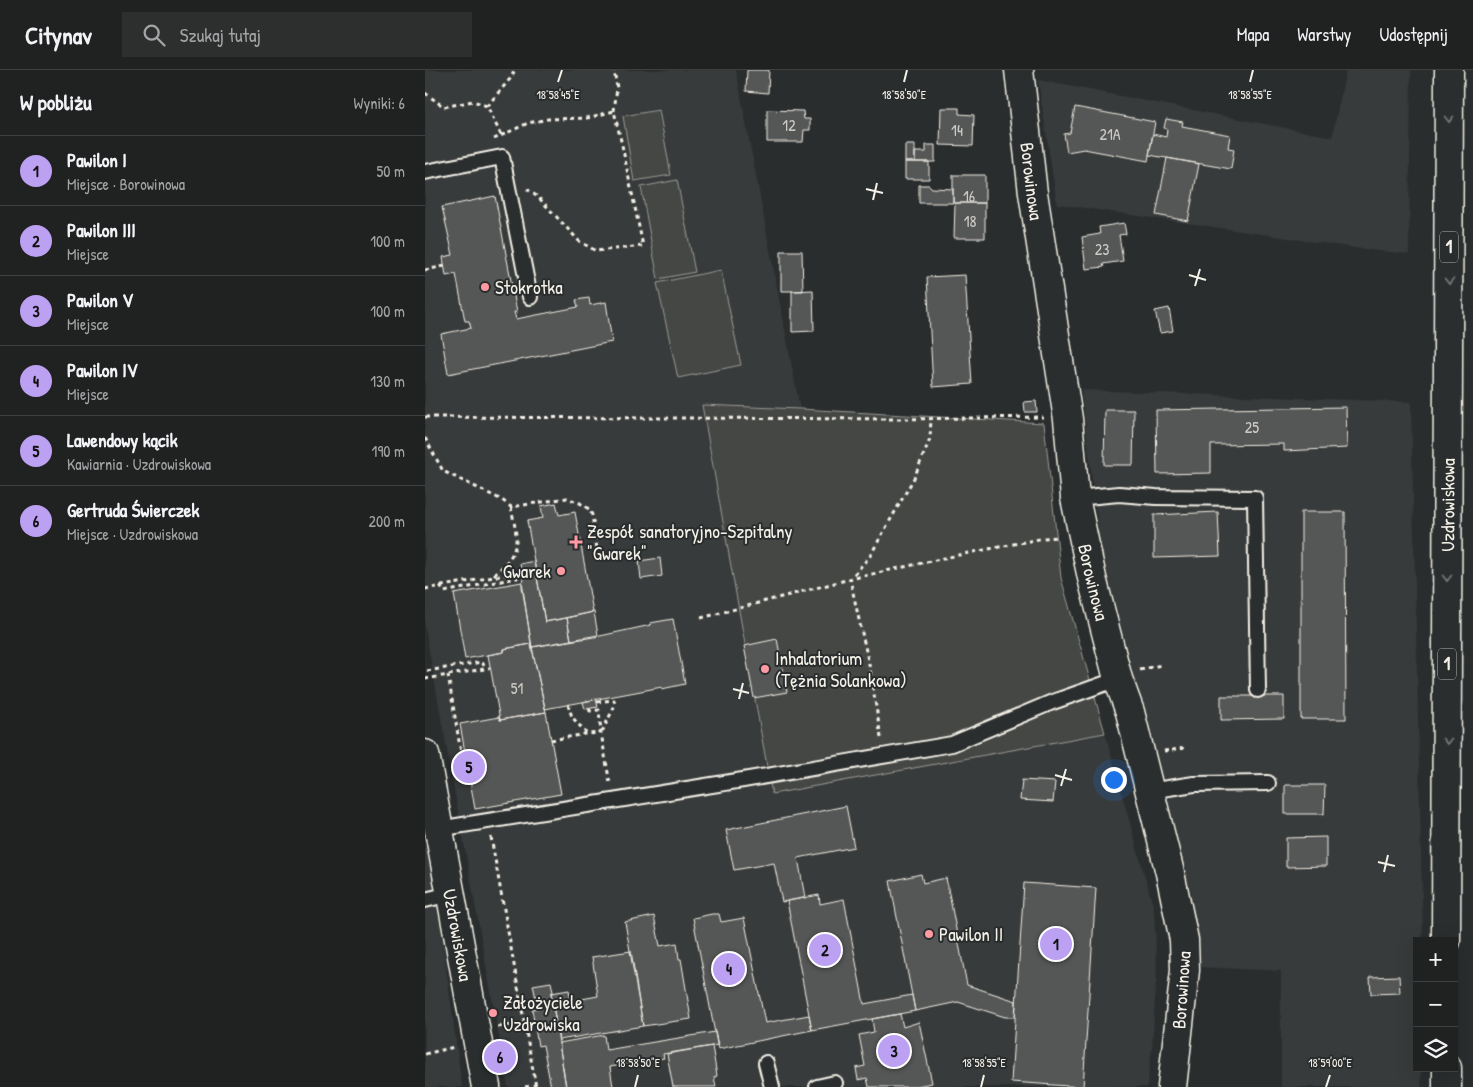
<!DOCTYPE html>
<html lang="pl">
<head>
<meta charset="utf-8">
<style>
  :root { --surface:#202222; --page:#2d2f2f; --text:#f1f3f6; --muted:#a2a4a5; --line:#3d3f40; --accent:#bca0f2 }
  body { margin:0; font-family:"Patrick Hand",sans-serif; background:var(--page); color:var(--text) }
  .controls { position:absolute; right:15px; bottom:15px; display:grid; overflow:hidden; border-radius:0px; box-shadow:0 5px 20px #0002 }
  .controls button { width:45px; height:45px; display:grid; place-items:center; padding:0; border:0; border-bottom:1px solid var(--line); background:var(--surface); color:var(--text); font:25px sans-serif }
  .you { position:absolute; left:688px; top:709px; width:18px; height:18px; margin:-12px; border:4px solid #fff; border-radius:50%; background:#1a73e8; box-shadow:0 0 0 8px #1a73e833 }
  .badge { display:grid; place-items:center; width:32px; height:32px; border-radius:50%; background:var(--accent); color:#111; font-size:16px; font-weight:700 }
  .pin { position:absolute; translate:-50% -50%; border:2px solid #fff; box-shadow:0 1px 5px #0006 }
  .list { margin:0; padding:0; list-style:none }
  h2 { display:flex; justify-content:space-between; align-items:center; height:65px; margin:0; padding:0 20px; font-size:21px }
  h2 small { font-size:16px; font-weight:400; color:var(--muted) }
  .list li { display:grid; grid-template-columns:32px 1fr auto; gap:15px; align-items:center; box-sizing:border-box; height:70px; padding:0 20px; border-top:1px solid var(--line) }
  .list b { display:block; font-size:19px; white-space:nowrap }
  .list p { margin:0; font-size:16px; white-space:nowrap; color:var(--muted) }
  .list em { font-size:16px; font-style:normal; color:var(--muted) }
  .icon { flex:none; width:28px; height:28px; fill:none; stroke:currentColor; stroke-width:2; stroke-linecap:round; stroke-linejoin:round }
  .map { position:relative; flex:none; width:1048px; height:1017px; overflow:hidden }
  header { display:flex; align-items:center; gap:30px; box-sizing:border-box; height:70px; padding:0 25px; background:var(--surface); border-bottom:1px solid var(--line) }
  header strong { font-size:24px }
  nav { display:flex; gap:28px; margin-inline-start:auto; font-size:18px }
  .search { width:350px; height:45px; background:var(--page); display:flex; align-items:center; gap:12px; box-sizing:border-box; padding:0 18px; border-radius:0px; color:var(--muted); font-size:19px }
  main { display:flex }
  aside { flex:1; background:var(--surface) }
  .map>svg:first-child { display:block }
</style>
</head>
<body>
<header>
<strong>Citynav</strong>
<div class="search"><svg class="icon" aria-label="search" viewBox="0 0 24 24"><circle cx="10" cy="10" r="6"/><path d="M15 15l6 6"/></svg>Szukaj tutaj</div>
<nav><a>Mapa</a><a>Warstwy</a><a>Udostępnij</a></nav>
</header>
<main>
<aside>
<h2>W pobliżu<small>Wyniki: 6</small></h2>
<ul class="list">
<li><span class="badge">1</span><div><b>Pawilon I</b><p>Miejsce · Borowinowa</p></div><em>50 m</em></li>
<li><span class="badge">2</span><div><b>Pawilon III</b><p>Miejsce</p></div><em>100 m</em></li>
<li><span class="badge">3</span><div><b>Pawilon V</b><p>Miejsce</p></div><em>100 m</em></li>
<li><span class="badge">4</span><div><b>Pawilon IV</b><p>Miejsce</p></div><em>130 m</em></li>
<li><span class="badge">5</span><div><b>Lawendowy kącik</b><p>Kawiarnia · Uzdrowiskowa</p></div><em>190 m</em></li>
<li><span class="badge">6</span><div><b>Gertruda Świerczek</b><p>Miejsce · Uzdrowiskowa</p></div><em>200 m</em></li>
</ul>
</aside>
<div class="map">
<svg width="1048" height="1017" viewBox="0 0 1048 1017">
  <rect width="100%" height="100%" fill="#2a2d2e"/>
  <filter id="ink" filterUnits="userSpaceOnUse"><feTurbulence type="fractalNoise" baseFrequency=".02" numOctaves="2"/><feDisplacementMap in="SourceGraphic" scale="10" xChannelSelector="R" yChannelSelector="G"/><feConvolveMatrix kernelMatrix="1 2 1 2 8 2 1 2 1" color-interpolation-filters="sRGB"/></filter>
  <g filter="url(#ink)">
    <path fill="#373a3a" d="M0,0H311L375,339L277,336L347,723L680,663L729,839L732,899L727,978L722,1017H83L0,558Z
      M921,0H986L984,184L944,180L632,134L613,10L907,67Z
      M656,320L986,332L998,871H992V998H996V1017H856V901L772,897L767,826L679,506Z
      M5,774L37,1017H0V775Z"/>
    <path fill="#444645" stroke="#9c9c96" d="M234,40L246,105L209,111L198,46Z
      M252,110L270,202L233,209L216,117Z
      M296,200L316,295L253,308L232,213Z
      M277,335L375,339L619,353L636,508L680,663L347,724Z"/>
    <path fill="#555756" stroke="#f4f1e8" d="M322,0H344L343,23L321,21Z
      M650,37L730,52L723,91L659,79L642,82L639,64L645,63Z
      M516,38H534V44L549,45L548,76L515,75Z
      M342,40L378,41L379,49H385V60H379L378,72H342Z
      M741,49L758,52L757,56L805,65L803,78L809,79L806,99L724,85L728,64L741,67L742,59L739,58Z
      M480,75H490V92H480Z
      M501,75H510V92H490V82H501Z
      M742,88L774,94L763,151L731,145Z
      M480,92H504V109H480Z
      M528,105H560V133H528Z
      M494,115H504L507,118L528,119V133H494Z
      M70,126L92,242H89L91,249L153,237L151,230L164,228L165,235L181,232L187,272L23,304L16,264L46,258L44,251H40L31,204L21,206L18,187L28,185L17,137Z
      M530,133H560V168H529Z
      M699,153L701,164L694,165L698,191L678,194L679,197L661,199L657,167L675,164L674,157Z
      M356,181H377L378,221H356Z
      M540,205L547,314L508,317L502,207Z
      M388,220L389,261L367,262V221Z
      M744,238L748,261L735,263L730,241Z
      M611,331L612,342H600L599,332Z
      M921,337L922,378L859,381V374L786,375V403L732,404L731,340Z
      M680,340H709L708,395H679Z
      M131,433L134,445L150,442L168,542L120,552L102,451L118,448L116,436Z
      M793,442L795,486L729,488V445Z
      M876,442H920L921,649H876Z
      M235,488L237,506L216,509L214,491Z
      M109,491L120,552L142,548L146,570L107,577L97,517V512L99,511L95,494Z
      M97,512L106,574L79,579V582L40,589L29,524Z
      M168,542H169L173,565L146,570L142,548Z
      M248,549L260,614L237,619V617L120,639L107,577L175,566L226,555L225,553Z
      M352,569L362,622L329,628L319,576Z
      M106,574L121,642L75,650L63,585L79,582V579Z
      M796,626H859V649L796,650Z
      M171,629L173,637L160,639L158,632Z
      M121,642L136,724L50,739L35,654L74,647L75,650Z
      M597,710L630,712L628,732L595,730Z
      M860,715H900L899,744H860Z
      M421,736L429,777L373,788L380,828L357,832L349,793L309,800L301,760Z
      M901,767V796L861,797V768Z
      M496,804L498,813L521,808L542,915L591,931L590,947H580L533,932L490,941L465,811Z
      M599,813L671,818L658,1017L586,1012Z
      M394,825L395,834L419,829L439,934L487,925L490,941L387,960L362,831Z
      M287,844H294L296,852L319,848L340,953L384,945L387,960L293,979L268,848Z
      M229,846L235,876L252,873L254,889H256L266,949L218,956L200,852Z
      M206,881L218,956L134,970L126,923L144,920L146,931L173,926L167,887Z
      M974,906L975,923L946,924L945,907Z
      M126,912L128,922L126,923L141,1017H126L118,975L113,976L107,939L113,938L108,915Z
      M475,944L478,957L494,952L507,1013L486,1017H444L442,1008L433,1010L431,998L440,996L434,965L449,962L447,949Z
      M290,962L293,975L238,984L239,988L185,997L188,1017H141L134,973L179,965L181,980Z
      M287,976L292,1006L289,1007L291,1017H248L242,984Z"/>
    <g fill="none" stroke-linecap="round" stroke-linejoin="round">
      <g stroke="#f4f1e8" stroke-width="18">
        <path id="lane" d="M0,102L77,87L105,227
          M650,428L694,424L731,427L830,428L833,620
          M724,721L769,714L843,713
          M13,759L318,710L527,674L625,633L693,609
          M0,830L25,824
          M341,993L347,1017
          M392,1017L410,1013"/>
      </g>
      <g stroke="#f4f1e8" stroke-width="31">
        <g id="street">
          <path id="s1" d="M594,0L608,123L643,349L650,428L667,508L693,609L705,642L745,803L759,870L760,900L747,1017"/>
          <path id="s2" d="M0,684L61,1017"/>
        </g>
      </g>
      <g stroke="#f4f1e8" stroke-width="31">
        <g id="primary">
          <path id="s3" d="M1021,871L1024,0"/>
          <path d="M1022,998V1017"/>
        </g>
      </g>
      <path stroke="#f4f1e8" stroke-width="3" stroke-dasharray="4 4" stroke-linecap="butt" d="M0,23L19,37L48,31L62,36L76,65
        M62,36L85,9L90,0
        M189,41L192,18L189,0
        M69,69L103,53L123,49L162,48L189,41L197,75L218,176L171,181L154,171L114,128L102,119
        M0,200L20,196
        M0,347L478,349L618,347
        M0,368L18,401L77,430L86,437L142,428L155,433L164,439L167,445L172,479
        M69,505C97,479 93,472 86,437
        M15,516L19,522L92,508L95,502
        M0,519L97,502
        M276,548L425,509L524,487L619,468L634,467
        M715,600L736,595
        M2,601L57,592L61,599
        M23,605L40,707
        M0,609L65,598
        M172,632L189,630L190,635L177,662
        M143,634L147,647L161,663
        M164,639L165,641L174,640L176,663L185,714
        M456,668L445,599L425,509L445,486L489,408L505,369L506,348
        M126,670L161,664L176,663
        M739,681L761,678
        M30,709L44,706
        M66,767L111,1017
        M73,957L99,953
        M0,984L29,977
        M100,1017L110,1015"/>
      <use href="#lane" stroke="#2a2d2e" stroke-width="14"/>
      <use href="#street" stroke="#2a2d2e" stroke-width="28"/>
      <use href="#primary" stroke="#2a2d2e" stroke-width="28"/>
    </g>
    <defs><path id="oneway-chevron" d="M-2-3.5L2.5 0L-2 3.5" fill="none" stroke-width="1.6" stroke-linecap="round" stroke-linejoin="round" transform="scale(1.25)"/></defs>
    <g stroke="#71726f">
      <use href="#oneway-chevron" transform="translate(1024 49) rotate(90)"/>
      <use href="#oneway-chevron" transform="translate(1024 211) rotate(90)"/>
      <use href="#oneway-chevron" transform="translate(1022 508) rotate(90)"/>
      <use href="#oneway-chevron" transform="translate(1022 671) rotate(90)"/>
    </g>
  </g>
  <path fill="none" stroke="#f4f1e8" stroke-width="2" d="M133,12L137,0M479,12L482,0M825,12L828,0M441,119L458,123M448,130L452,113M764,205L781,210M770,216L775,199M308,619L324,623M314,629L318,613M630,705L647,710M636,716L641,699M953,792L970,796M959,802L963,785M210,1017L213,1005M556,1017L559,1005M901,1017L905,1005"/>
  <g fill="#ff9aa2" stroke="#2a2d2e" stroke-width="2">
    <circle cx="60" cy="217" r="5"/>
    <path d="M148.5 464.5h5v5h5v5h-5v5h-5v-5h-5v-5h5z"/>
    <circle cx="136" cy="501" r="5"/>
    <circle cx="340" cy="599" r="5"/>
    <circle cx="504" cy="864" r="5"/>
    <circle cx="68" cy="943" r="5"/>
  </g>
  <g text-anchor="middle" stroke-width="4" stroke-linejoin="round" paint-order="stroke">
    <g font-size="16" fill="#cccac4">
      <text x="364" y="61">12</text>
      <text x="532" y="66">14</text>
      <text x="685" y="70">21A</text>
      <text x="544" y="132">16</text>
      <text x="545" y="157">18</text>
      <text x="677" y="185">23</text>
      <text x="827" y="363">25</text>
      <text x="92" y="624">51</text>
    </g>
    <g fill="#2a2d2e" stroke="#b7b6b0" stroke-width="1">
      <rect x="1015" y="161.5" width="18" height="31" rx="4"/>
      <rect x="1013" y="578.5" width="18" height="31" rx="4"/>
    </g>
    <g font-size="18" font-weight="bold" fill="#f4f1e8">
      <text x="1024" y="183">1</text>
      <text x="1022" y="600">1</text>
    </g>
    <g font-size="19" fill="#f4f1e8" stroke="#2a2d2e">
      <text dy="7" stroke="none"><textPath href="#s1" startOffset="112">Borowinowa</textPath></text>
      <text dy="7" stroke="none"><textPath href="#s3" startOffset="436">Uzdrowiskowa</textPath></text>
      <text dy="7" stroke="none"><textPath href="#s1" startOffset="518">Borowinowa</textPath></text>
      <text dy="7" stroke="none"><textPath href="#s2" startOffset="184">Uzdrowiskowa</textPath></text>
      <text transform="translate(756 920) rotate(-86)" y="7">Borowinowa</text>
    </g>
    <g font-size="19" fill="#f4f1e8" stroke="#2a2d2e" text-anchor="start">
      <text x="70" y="224">Stokrotka</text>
      <text x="162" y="468">Zespół sanatoryjno-Szpitalny<tspan x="162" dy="22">"Gwarek"</tspan></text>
      <text x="126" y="508" text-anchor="end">Gwarek</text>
      <text x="350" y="595">Inhalatorium<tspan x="350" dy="22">(Tężnia Solankowa)</tspan></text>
      <text x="514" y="871">Pawilon II</text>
      <text x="78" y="939">Założyciele<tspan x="78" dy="22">Uzdrowiska</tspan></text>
    </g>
  </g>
  <g font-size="12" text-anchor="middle" fill="#f4f1e8" stroke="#2a2d2e" stroke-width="4" stroke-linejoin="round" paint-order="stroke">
    <text x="133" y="29">18°58'45"E</text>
    <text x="479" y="29">18°58'50"E</text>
    <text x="825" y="29">18°58'55"E</text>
    <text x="213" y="997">18°58'50"E</text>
    <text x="559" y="997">18°58'55"E</text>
    <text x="905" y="997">18°59'00"E</text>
  </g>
</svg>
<div class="controls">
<button>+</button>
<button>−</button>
<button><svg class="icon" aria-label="layers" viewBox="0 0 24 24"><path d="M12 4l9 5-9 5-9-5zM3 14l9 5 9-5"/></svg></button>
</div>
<div class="you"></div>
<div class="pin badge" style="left:631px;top:874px">1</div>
<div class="pin badge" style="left:400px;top:880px">2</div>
<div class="pin badge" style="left:469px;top:981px">3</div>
<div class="pin badge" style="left:304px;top:899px">4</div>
<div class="pin badge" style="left:44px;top:697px">5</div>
<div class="pin badge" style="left:75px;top:987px">6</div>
</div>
</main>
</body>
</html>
